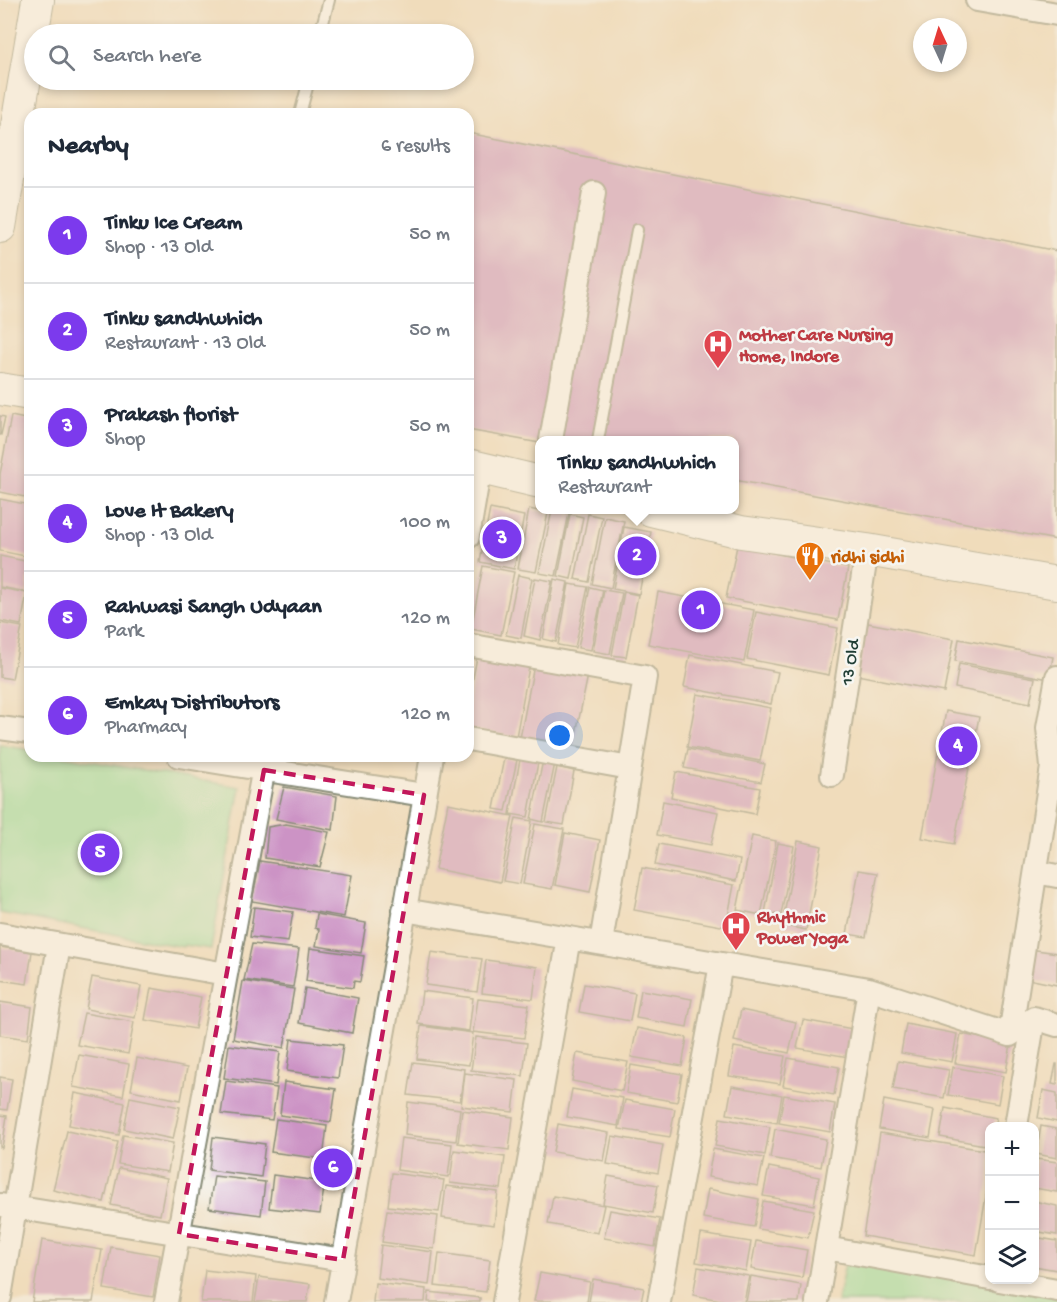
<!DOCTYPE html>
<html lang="en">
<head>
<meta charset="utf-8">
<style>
  :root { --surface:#fff; --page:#f6f6f7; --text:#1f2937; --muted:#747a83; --line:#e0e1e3; --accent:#7c3aed }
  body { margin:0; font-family:"Gochi Hand",sans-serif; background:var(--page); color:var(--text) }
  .controls { position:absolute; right:18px; bottom:18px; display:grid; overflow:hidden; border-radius:12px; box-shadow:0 3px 9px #0003 }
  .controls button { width:54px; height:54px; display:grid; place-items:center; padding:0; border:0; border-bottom:2px solid var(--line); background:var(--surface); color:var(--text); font:30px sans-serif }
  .compass { position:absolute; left:913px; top:18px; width:54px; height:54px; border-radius:50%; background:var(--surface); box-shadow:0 3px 9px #0003; rotate:356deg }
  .you { position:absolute; left:560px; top:736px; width:21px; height:21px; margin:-15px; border:4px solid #fff; border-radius:50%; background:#1a73e8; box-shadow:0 0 0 9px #1a73e833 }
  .badge { display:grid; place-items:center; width:39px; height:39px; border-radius:50%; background:var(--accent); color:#fff; font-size:20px; font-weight:700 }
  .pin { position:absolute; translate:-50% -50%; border:3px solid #fff; box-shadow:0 2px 6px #0006 }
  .popup { position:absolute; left:535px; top:436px; width:204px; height:78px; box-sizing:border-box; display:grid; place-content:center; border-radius:12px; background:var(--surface); filter:drop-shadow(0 2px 4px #0005); font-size:20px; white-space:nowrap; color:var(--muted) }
  .popup b { font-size:22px; color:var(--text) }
  .popup::after { content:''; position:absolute; left:50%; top:100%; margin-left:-12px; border:12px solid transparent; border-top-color:var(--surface) }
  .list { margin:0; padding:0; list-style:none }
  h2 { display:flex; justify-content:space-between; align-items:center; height:78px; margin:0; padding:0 24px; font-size:26px }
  h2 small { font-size:20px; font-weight:400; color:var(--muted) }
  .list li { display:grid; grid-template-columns:39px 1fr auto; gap:18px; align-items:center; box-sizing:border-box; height:96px; padding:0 24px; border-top:2px solid var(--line) }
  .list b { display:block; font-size:22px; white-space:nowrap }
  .list p { margin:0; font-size:20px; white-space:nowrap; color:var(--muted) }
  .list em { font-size:20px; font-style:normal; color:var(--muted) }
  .icon { flex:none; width:33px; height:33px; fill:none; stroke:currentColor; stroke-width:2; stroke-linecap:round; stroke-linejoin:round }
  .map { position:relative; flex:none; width:1057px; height:1302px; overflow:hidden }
  .search { position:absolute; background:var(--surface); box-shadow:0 3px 9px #0003; left:24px; top:24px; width:450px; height:66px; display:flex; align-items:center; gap:15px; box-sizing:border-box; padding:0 21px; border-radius:33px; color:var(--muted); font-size:22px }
  .panel { position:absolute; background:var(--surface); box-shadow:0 3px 9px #0003; left:24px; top:108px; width:450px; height:654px; border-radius:18px }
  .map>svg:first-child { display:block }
</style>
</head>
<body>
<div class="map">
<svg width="1057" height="1302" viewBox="0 0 1057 1302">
  <rect width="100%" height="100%" fill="#f6f6f2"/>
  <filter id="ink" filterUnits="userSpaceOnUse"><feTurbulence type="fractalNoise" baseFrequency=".0167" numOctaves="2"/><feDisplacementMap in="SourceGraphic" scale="12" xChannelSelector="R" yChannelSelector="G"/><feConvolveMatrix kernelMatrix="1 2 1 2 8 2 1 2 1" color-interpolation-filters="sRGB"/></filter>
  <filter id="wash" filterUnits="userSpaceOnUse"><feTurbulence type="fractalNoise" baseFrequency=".008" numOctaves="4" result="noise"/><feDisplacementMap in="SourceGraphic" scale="24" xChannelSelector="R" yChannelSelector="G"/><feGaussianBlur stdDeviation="1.35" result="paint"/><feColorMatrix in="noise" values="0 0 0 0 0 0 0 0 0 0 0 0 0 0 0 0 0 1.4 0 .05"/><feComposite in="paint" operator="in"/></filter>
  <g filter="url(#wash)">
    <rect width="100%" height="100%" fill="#f0dcbb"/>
    <path fill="#91e1a0" stroke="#588f6a" stroke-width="1.5" d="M0,745L30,750V756H62L240,787L211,949L184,945L183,947L0,913Z
      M848,1250L1057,1288V1302H837Z"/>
    <g id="blocks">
      <path fill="#cc93c5" d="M468,133L1057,251V540L734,480V440H540V443L468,430Z
        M0,416L5,417L1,435H0Z
        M11,416L30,420V498L0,492V474Z
        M0,499L30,505V557L0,551Z
        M490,509L524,516L514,569L480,562Z
        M529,509L548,513L536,572L518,569Z
        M552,510L569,513L556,576L539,573Z
        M570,514L583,517L571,579L558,576Z
        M588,514L602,517L589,582L575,579Z
        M605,517L624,521L611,588L592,584Z
        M624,527L651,532L639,594L613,589Z
        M737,546L848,568L838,620L726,598Z
        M0,556L30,562L27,592L0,587Z
        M483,566L514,572L501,635L471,629Z
        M518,575L532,578L521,638L506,635Z
        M535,578L552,581L540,640L524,636Z
        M554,579L568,582L556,642L543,639Z
        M569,584L588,587L575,648L558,645Z
        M590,587L603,590L591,650L578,648Z
        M0,588L27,593L21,625L0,621Z
        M604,590L622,593L610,654L593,651Z
        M624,592L638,595L626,657L612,655Z
        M658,592L754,610L744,662L648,644Z
        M756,612L838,628L829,675L747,659Z
        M0,623L22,627L12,679L0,677Z
        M868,623L954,639L944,692L857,675Z
        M959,639L1053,657L1049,679L955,661Z
        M29,648H30V680L23,678Z
        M478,652L530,662L516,737L468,729V704Z
        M690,655L778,672L771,704L684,687Z
        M959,664L1035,678L1030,703L955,688Z
        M534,665L588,675L573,748L520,738Z
        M697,694L771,708L760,761L687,747Z
        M946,711L979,717L954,844L922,838Z
        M688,749L765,764L761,782L684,768Z
        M521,754L539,757L528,817L510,814Z
        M504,758L517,760L506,811L494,809Z
        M543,760L555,763L543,822L531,819Z
        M557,767L574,771L564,825L546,822Z
        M676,772L760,788L755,814L671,797Z
        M284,787L337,796L333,830L276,819Z
        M663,801L718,812L711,845L657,835Z
        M448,803L513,816L500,882L435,869Z
        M516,818L532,821L520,884L503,881Z
        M286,824L329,832L320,867L265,858L268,827Z
        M535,824L564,829L552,889L523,884Z
        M565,833L600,840L590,892L555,885Z
        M752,836L776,841L761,915L737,910Z
        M798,841L822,846L806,930L782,925Z
        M778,843L794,846L781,915L765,913Z
        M659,844L740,860L736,881L655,865Z
        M260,861L352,875L344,917L252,901Z
        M642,868L734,885L726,927L634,910Z
        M859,870L878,873L866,937L847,934Z
        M254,907L293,912L288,942L250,937Z
        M317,914L366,923L361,953L316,946L319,929L315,928Z
        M252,944L299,949L293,987L244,980Z
        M0,947L32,952L27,984L0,980Z
        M310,948L364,956L360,982L354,981L353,988L306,981Z
        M1029,949L1057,953V985L1023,978Z
        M431,952L482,959L477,992L426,985Z
        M486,960L537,967L533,999L482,993Z
        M92,977L141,986L135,1018L86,1009Z
        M243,981L294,989L284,1048L233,1039Z
        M584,984L635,993L630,1021L579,1012Z
        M151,988L201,997L195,1029L145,1020Z
        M305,988L358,998L352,1033L299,1023Z
        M641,990L692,999L687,1027L636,1018Z
        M422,991L473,998L469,1031L418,1024Z
        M478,999L529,1005L524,1038L473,1032Z
        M0,1002L32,1007L28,1039L0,1035Z
        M741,1010L796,1022L789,1053L734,1041Z
        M84,1013L134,1022L128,1054L77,1045Z
        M803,1020L853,1029L848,1057L797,1048Z
        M906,1024L957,1034L952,1062L901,1053Z
        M421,1026L473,1033L469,1065L417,1059Z
        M637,1028L687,1038L682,1066L631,1057Z
        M961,1034L1011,1044L1006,1072L955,1063Z
        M476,1037L527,1043L523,1076L471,1070Z
        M291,1039L343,1045L338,1078L287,1071Z
        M229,1045L280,1052L276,1085L224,1078Z
        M734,1047L785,1056L780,1084L729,1076Z
        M577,1053L628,1062L622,1091L572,1081Z
        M79,1055L129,1064L123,1096L73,1087Z
        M137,1058L187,1068L181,1100L131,1090Z
        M788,1058L839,1067L834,1095L783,1086Z
        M898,1061L949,1070L944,1098L893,1089Z
        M413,1062L464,1069L460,1101L408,1095Z
        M1056,1064H1057V1085L1052,1084Z
        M631,1065L682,1074L677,1102L626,1093Z
        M953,1067L1003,1076L998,1104L948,1095Z
        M465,1073L517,1080L513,1112L461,1106Z
        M0,1077L12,1079L7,1110L0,1109Z
        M226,1081L277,1088L272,1120L221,1114Z
        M284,1082L336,1089L331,1122L280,1115Z
        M732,1086L782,1095L777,1123L727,1114Z
        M572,1089L623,1098L618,1126L567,1117Z
        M1043,1090L1057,1093V1122L1038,1118Z
        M75,1093L125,1103L119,1135L69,1125Z
        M784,1095L835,1104L830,1132L779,1123Z
        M130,1097L180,1107L173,1139L124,1129Z
        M625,1100L675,1109L670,1137L619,1129Z
        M884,1100L935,1110L930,1138L879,1129Z
        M408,1102L460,1109L456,1141L405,1135Z
        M945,1108L996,1118L994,1126H990V1146L940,1137Z
        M462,1110L513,1117L509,1150L458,1143Z
        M0,1115L7,1116L2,1148L0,1147Z
        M720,1118L770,1127L765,1155L715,1146Z
        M276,1119L327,1126L323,1159L271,1152Z
        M558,1124L609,1133L604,1161L553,1152Z
        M1041,1126L1057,1129V1158L1036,1154Z
        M775,1129L826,1139L821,1167L770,1158Z
        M67,1131L118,1142L104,1202L53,1190Z
        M880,1133L990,1151V1173L976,1255L863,1236Z
        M123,1135L173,1143L168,1172L118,1164Z
        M612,1136L663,1145L658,1173L607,1164Z
        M213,1137L265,1144L261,1177L209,1170Z
        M401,1138L452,1144L448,1177L397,1170Z
        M713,1149L764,1158L758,1186L708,1177Z
        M454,1150L505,1157L501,1189L450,1183Z
        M1036,1159L1057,1162V1192L1034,1188Z
        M769,1167L819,1177L814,1205L763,1196Z
        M119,1168L167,1178L160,1215L111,1205Z
        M392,1173L444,1180L439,1212L388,1206Z
        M273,1175L325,1182L320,1214L269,1208Z
        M214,1176L265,1182L261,1215L209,1208Z
        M608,1176L658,1185L653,1213L603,1204Z
        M446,1186L498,1192L494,1225L442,1218Z
        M708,1189L759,1199L754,1227L703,1218Z
        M553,1196L604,1205L598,1233L548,1224Z
        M763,1201L814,1210L808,1238L758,1229Z
        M1034,1201L1057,1206V1235L1034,1231Z
        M387,1210L438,1216L434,1249L382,1242Z
        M610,1210L660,1219L655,1247L604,1238Z
        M701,1234L751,1242L746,1271L696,1262Z
        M1034,1237L1057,1241V1270L1034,1266Z
        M42,1240L102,1250L93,1302H32Z
        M756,1241L807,1250L802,1278L751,1269Z
        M381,1245L433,1252L429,1285L377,1278Z
        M111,1247L160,1255L153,1297L104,1289Z
        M439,1253L490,1260L486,1292L435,1286Z
        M698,1267L749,1276L744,1302H731L693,1295Z
        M205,1270L256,1276L253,1302H201Z
        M540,1273L590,1282L587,1302L534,1301Z
        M751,1276L801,1285L799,1302H746Z
        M259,1277L310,1284L307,1302H255Z
        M593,1279L644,1288L641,1302H589Z
        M375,1283L426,1289L425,1302H373Z
        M429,1292L480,1298V1302H428Z"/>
    </g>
  </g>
  <g filter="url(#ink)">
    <use href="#blocks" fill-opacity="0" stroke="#888c78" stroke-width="1.5"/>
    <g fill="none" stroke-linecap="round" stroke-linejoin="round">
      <g stroke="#888c78" stroke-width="14">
        <path id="lane" d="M320,34L329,0
          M300,114L309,80
          M598,440L637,230"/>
      </g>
      <g stroke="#888c78" stroke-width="26">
        <path id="street" d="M977,0L1057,14
          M551,440L594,193
          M468,537L480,467
          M468,645L645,677L601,943
          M0,728L30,732
          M468,739L630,768
          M179,756L424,795
          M1052,767L1048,728L1057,677
          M832,775L867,550
          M1036,872L1057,876
          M404,910L869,989L1010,1035L1034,1018L1057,1025
          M0,934L226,974
          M1010,1035L1052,767L1057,768
          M1016,1126L1034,1018
          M1,1205L343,1260
          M826,1248L990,1278
          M999,1280L1057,1290
          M0,1297L59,945
          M166,1302L266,756
          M336,1302L432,756
          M504,1302L569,938
          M659,1302L721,964
          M817,1302L869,989"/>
      </g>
      <g stroke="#888c78" stroke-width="34">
        <path id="secondary" d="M0,227L38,0
          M0,389L30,394
          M468,465L540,482
          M651,510L741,532L867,550L1057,583"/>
      </g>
      <use href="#lane" stroke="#fff" stroke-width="10"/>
      <use href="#street" stroke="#fff" stroke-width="22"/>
      <use href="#secondary" stroke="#fff" stroke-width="32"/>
    </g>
  </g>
  <path d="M0 0H1057V1302H0ZM264,770L424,795L343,1260L179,1234Z" fill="#f0dcbb" fill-opacity=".55" fill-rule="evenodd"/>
  <path fill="none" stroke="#c2185b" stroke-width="4.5" stroke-dasharray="12 8" stroke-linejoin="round" d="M264,770L424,795L343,1260L179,1234Z"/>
  <defs>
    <g id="hospital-pin" transform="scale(1.5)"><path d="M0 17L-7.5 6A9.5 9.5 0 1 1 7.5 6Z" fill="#e0444e" stroke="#f6f6f2"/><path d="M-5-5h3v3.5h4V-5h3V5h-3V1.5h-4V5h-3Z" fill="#fff"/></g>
    <g id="restaurant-pin" transform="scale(1.5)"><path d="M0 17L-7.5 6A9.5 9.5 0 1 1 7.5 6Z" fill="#e8710a" stroke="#f6f6f2"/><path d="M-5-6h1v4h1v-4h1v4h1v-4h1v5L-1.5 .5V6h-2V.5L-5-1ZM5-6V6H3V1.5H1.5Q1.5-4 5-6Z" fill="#fff"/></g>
  </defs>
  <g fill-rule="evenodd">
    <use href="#hospital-pin" x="718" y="344"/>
    <use href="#restaurant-pin" x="810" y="556"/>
    <use href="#hospital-pin" x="736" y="926"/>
  </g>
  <g text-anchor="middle" stroke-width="5" stroke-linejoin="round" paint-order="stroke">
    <g font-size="18" font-weight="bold" fill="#be3a42" stroke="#f6f6f2" text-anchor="start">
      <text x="739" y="340">Mother Care Nursing<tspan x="739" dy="21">Home, Indore</tspan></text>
      <text x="757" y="922">Rhythmic<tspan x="757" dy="21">Power Yoga</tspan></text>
    </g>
    <g font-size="18" font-weight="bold" fill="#c56008" stroke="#f6f6f2" text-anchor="start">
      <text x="831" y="562">ridhi sidhi</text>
    </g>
    <g font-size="18" fill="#1f3d34" stroke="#f6f6f2">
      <text transform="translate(849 662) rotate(-81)" y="6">13 Old</text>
    </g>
  </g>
</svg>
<div class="controls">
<button>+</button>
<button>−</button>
<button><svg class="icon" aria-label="layers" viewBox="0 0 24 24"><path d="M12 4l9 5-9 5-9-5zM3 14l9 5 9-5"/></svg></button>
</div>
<svg class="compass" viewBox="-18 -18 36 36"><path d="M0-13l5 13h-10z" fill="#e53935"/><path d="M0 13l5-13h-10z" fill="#747a83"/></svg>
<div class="you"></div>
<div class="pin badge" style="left:701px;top:610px">1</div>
<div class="pin badge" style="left:637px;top:556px">2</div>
<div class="popup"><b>Tinku sandhwhich</b>Restaurant</div>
<div class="pin badge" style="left:502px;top:539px">3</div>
<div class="pin badge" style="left:958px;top:746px">4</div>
<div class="pin badge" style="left:100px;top:853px">5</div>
<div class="pin badge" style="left:333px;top:1168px">6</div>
<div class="search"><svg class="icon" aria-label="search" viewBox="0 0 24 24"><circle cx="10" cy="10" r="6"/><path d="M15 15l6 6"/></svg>Search here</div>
<section class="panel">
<h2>Nearby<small>6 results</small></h2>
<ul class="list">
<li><span class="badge">1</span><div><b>Tinku Ice Cream</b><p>Shop · 13 Old</p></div><em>50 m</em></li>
<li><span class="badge">2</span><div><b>Tinku sandhwhich</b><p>Restaurant · 13 Old</p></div><em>50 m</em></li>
<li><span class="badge">3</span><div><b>Prakash florist</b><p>Shop</p></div><em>50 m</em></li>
<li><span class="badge">4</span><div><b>Love It Bakery</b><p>Shop · 13 Old</p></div><em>100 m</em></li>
<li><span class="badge">5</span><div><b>Rahwasi Sangh Udyaan</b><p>Park</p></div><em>120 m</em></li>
<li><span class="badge">6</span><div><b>Emkay Distributors</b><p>Pharmacy</p></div><em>120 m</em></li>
</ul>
</section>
</div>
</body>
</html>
